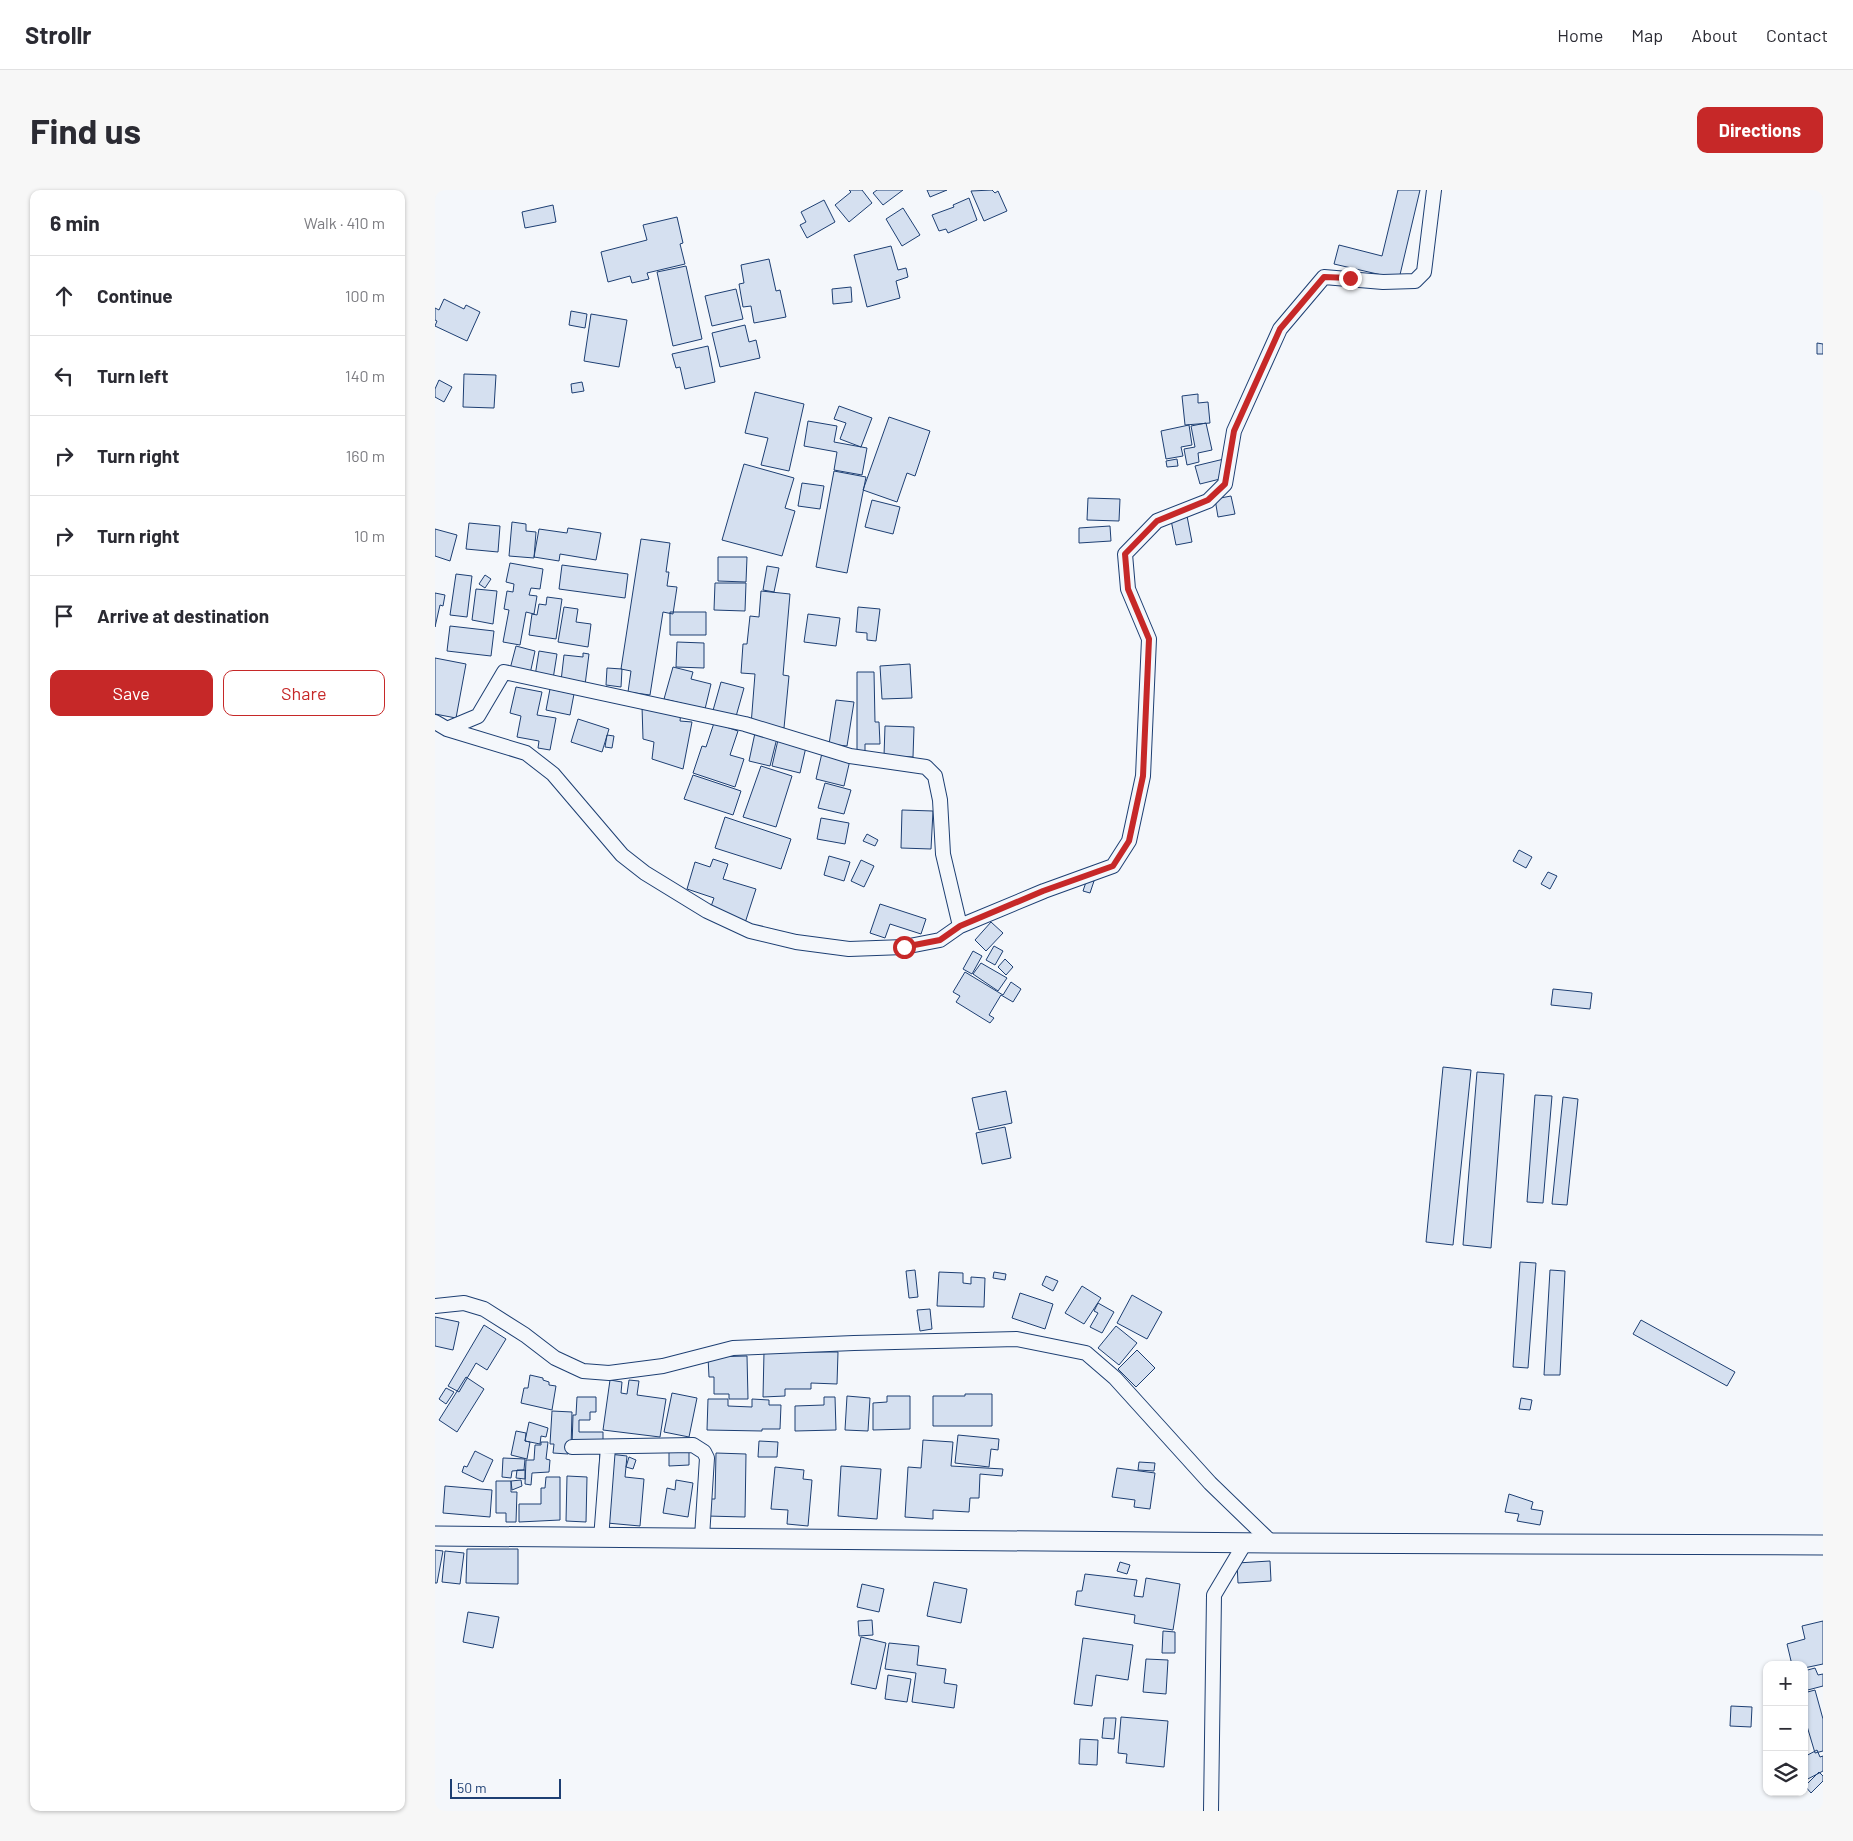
<!DOCTYPE html>
<html lang="en">
<head>
<meta charset="utf-8">
<style>
  :root { --surface:#fff; --page:#f7f7f7; --text:#2b2b33; --muted:#7c7c81; --line:#e1e1e2; --accent:#c62828 }
  body { margin:0; font-family:Barlow,sans-serif; background:var(--page); color:var(--text) }
  .controls { position:absolute; right:15px; bottom:15px; display:grid; overflow:hidden; border-radius:10px; box-shadow:0 1px 4px #0004 }
  .controls button { width:45px; height:45px; display:grid; place-items:center; padding:0; border:0; border-bottom:1px solid var(--line); background:var(--surface); color:var(--text); font:25px sans-serif }
  .scale { position:absolute; left:15px; bottom:12px; width:111px; box-sizing:border-box; padding-left:5px; border:2px solid #1d3f73; border-top:0; font-size:14px; line-height:18px; white-space:nowrap; color:#1d3f73; -webkit-text-stroke:4px #f4f7fb; paint-order:stroke }
  .stop { position:absolute; width:15px; height:15px; margin:-11px; border:4px solid #c62828; border-radius:50%; background:#fff }
  .stop.end { background:#c62828; border-color:#fff; box-shadow:0 1px 5px #0008 }
  .list { margin:0; padding:0; list-style:none }
  h2 { display:flex; justify-content:space-between; align-items:center; height:65px; margin:0; padding:0 20px; font-size:21px }
  h2 small { font-size:16px; font-weight:400; color:var(--muted) }
  .list li { display:grid; grid-template-columns:32px 1fr auto; gap:15px; align-items:center; box-sizing:border-box; height:80px; padding:0 20px; border-top:1px solid var(--line) }
  .list b { display:block; font-size:19px; white-space:nowrap }
  .list em { font-size:16px; font-style:normal; color:var(--muted) }
  .actions { display:flex; gap:10px; padding:15px 20px }
  .actions a { flex:1; padding:11px 0; border:1px solid var(--accent); border-radius:10px; text-align:center; font-size:18px; color:var(--accent) }
  .actions .main { background:var(--accent); color:#fff }
  .icon { flex:none; width:28px; height:28px; fill:none; stroke:currentColor; stroke-width:2; stroke-linecap:round; stroke-linejoin:round }
  .map { position:relative; flex:none; width:1388px; height:1621px; overflow:hidden; border-radius:10px }
  header { display:flex; align-items:center; gap:30px; box-sizing:border-box; height:70px; padding:0 25px; background:var(--surface); border-bottom:1px solid var(--line) }
  header strong { font-size:24px }
  nav { display:flex; gap:28px; margin-inline-start:auto; font-size:18px }
  .intro { display:flex; align-items:center; justify-content:space-between; box-sizing:border-box; height:120px; padding:0 30px }
  h1 { margin:0; font-size:35px }
  .button { padding:12px 22px; border-radius:10px; background:var(--accent); color:#fff; font-size:18px; font-weight:700 }
  main { display:flex; gap:30px; padding:0 30px }
  aside { flex:1; background:var(--surface); border-radius:10px; box-shadow:0 1px 4px #0004 }
  .map>svg:first-child { display:block }
</style>
</head>
<body>
<header>
<strong>Strollr</strong>
<nav><a>Home</a><a>Map</a><a>About</a><a>Contact</a></nav>
</header>
<div class="intro"><h1>Find us</h1><a class="button">Directions</a></div>
<main>
<aside>
<h2>6 min<small>Walk · 410 m</small></h2>
<ul class="list">
<li><svg class="icon" aria-label="ahead" viewBox="0 0 24 24"><path d="M12 20V5M6 11l6-6 6 6"/></svg><div><b>Continue</b></div><em>100 m</em></li>
<li><svg class="icon" aria-label="left" viewBox="0 0 24 24"><path d="M17 20v-9H6M10 6l-5 5 5 5"/></svg><div><b>Turn left</b></div><em>140 m</em></li>
<li><svg class="icon" aria-label="right" viewBox="0 0 24 24"><path d="M7 20v-9h11M14 6l5 5-5 5"/></svg><div><b>Turn right</b></div><em>160 m</em></li>
<li><svg class="icon" aria-label="right" viewBox="0 0 24 24"><path d="M7 20v-9h11M14 6l5 5-5 5"/></svg><div><b>Turn right</b></div><em>10 m</em></li>
<li><svg class="icon" aria-label="arrive" viewBox="0 0 24 24"><path d="M6 21V4h12l-3 4 3 4H6"/></svg><div><b>Arrive at destination</b></div></li>
</ul>
<div class="actions"><a class="main">Save</a><a>Share</a></div>
</aside>
<div class="map">
<svg width="1388" height="1621" viewBox="0 0 1388 1621">
  <rect width="100%" height="100%" fill="#f4f7fb"/>
  <path fill="#d5e0f0" stroke="#1d3f73" d="M414,0H427L437,13L414,32L400,15L416,2Z
    M442,0H468L448,15L438,3Z
    M492,0H512L495,7Z
    M557,0L560,3L563,1L572,21L549,31L536,1Z
    M963,0H985L964,89L899,74L904,55L947,66Z
    M534,8L542,30L513,43L511,39L504,41L497,25L519,17L518,15Z
    M389,10L400,32L372,48L365,35L371,32L366,22Z
    M118,15L121,32L90,38L87,22Z
    M468,18L485,45L467,56L451,29Z
    M242,27L248,53L245,54L250,74L212,83L214,89L197,93L195,86L173,92L166,62L212,50L208,35Z
    M456,56L463,80L471,78L473,87L461,91L465,108L432,117L419,65Z
    M334,69L341,101L345,100L351,127L319,133L316,116L308,117L304,94L309,93L306,75Z
    M251,76L267,149L238,156L222,82Z
    M416,97L417,112L398,114L397,99Z
    M301,99L308,129L277,136L270,106Z
    M9,109L29,119L31,115L45,122L32,151L0,136L2,131L0,130V118L4,120Z
    M136,121L152,124L150,138L134,135Z
    M156,124L192,130L184,177L149,171Z
    M310,135L314,152L321,150L325,168L285,177L277,143Z
    M1382,153L1388,154V164H1382Z
    M273,156L280,192L250,199L245,177L241,178L237,164Z
    M29,184L61,185L59,218L28,217Z
    M4,190L17,197L9,212L0,207V199Z
    M147,192L149,201L137,203L136,194Z
    M320,202L369,214L354,281L326,275L333,248L310,243Z
    M763,204V213L773,212L775,233L750,235L747,206Z
    M404,216L437,228L426,257L405,249L411,233L399,229Z
    M454,227L495,241L480,286L472,283L462,312L428,300Z
    M373,231L402,236L399,252L432,258L427,285L399,280L402,262L369,256Z
    M771,233L777,260L763,263L764,272L752,275L749,259L760,257L756,236Z
    M754,235L757,255L746,257L748,266L731,269L726,241Z
    M742,269L743,276L732,277L731,271Z
    M789,269L793,287L765,294L760,276Z
    M309,274L359,288L350,318L360,321L347,366L287,350Z
    M399,281L431,287L412,383L381,377Z
    M367,293L389,296L385,319L363,316Z
    M796,306L800,324L783,327L780,309Z
    M653,308L685,309L684,331L652,330Z
    M437,310L465,317L458,344L430,337Z
    M752,326L757,352L741,355L736,330Z
    M77,332L91,334V341L101,342L99,368L74,366Z
    M34,333L65,336L63,362L31,359Z
    M675,336L676,351L644,353V338Z
    M133,338L166,343L161,370L125,364L124,371L99,367L104,339L132,343Z
    M0,339L22,345L15,371L0,366Z
    M206,349L235,353L231,382H234L232,396L242,397L238,424L228,422L215,505L193,502L196,481L186,479Z
    M283,367H312L311,392L283,391Z
    M75,373L108,379L105,399L96,398L94,405L102,406L99,424L91,422L85,455L68,452L74,420L69,419L72,401L78,402L79,394L71,392Z
    M127,375L193,384L190,408L124,399Z
    M332,376L344,378L339,402L328,400Z
    M21,384L37,386L32,427L15,425Z
    M50,385L56,389L50,398L44,394Z
    M280,393H311L310,421L279,420Z
    M41,399L62,401L58,434L37,430Z
    M326,401L355,404L348,485L354,486L349,538L316,535L320,484L306,483L308,454H312L315,426L324,427Z
    M0,403L10,405L8,416L5,415L0,437Z
    M112,407L127,409L121,449L94,445L97,424L102,425L104,414L111,415Z
    M129,417L143,419L141,432L156,434L153,457L123,452Z
    M423,417L445,419L441,451L432,450V443L421,442Z
    M235,422H271V445H235Z
    M373,424L405,428L401,456L369,452Z
    M15,436L59,441L56,466L12,461Z
    M242,452L269,453V478L241,477Z
    M81,456L100,461L95,484L75,479Z
    M104,461L122,464L118,489L100,486Z
    M148,463L154,464L150,495L126,491L129,465L148,467Z
    M0,468L31,474L21,528L0,524Z
    M475,474L477,508L447,509L445,476Z
    M238,477L258,482L256,489L276,494L270,519L229,509Z
    M172,478L187,479L186,497L171,495Z
    M422,482H439L440,532H444L445,554H430V564L422,563Z
    M286,492L309,498L300,530L277,524Z
    M81,497L107,502L102,525L121,528L115,560L103,558L104,551L82,547L86,526L75,523Z
    M115,499L139,504L135,525L111,520Z
    M401,510L419,512L412,556L394,554Z
    M207,516L246,522L245,531L257,532L248,579L217,569L219,552L208,549Z
    M143,529L174,539L167,562L136,552Z
    M279,533L303,541L295,565L309,569L300,597L258,583L267,556L271,557Z
    M450,536L479,537L478,567L449,566Z
    M320,543L342,548L335,576L314,571Z
    M172,545L179,546L177,558L170,557Z
    M343,550L371,557L365,583L337,576Z
    M387,563L415,570L409,596L381,589Z
    M326,576L357,586L341,637L308,627Z
    M258,585L306,601L298,625L249,609Z
    M390,593L416,600L409,624L383,618Z
    M467,620L498,621L496,659L466,658Z
    M290,627L356,649L346,679L280,658Z
    M386,628L414,633L410,654L382,649Z
    M432,644L443,650L440,656L428,651Z
    M1084,660L1097,667L1091,678L1078,671Z
    M394,666L415,672L409,691L389,685Z
    M278,669L293,674L288,689L321,699L310,733L274,722L279,708L252,699L260,672L275,677Z
    M426,670L439,676L429,697L416,691Z
    M1113,682L1122,686L1115,699L1106,694Z
    M652,689L659,691L655,703L648,701Z
    M445,714L491,729L486,744L455,734L450,748L435,743Z
    M556,732L568,743L551,761L540,750Z
    M559,756L568,761L560,775L551,770Z
    M538,761L547,766L537,784L528,779Z
    M570,769L578,777L571,785L563,777Z
    M546,773L572,788L563,801L538,784Z
    M530,782L568,805L576,792L586,799L578,812L566,805L554,825L559,828L555,833L521,812L525,806L518,802Z
    M1118,799L1157,803L1155,819L1116,815Z
    M1008,877L1036,880L1018,1055L991,1052Z
    M1042,882L1069,884L1056,1058L1028,1055Z
    M571,901L577,933L544,940L537,908Z
    M1100,905L1117,906L1108,1013L1092,1012Z
    M1128,907L1143,909L1132,1015L1117,1014Z
    M570,937L576,968L547,974L541,943Z
    M1085,1072L1101,1073L1093,1178L1078,1177Z
    M480,1080L483,1107L474,1108L471,1081Z
    M1115,1080L1130,1081L1125,1185H1109Z
    M504,1082L528,1083V1093L536,1094V1087L550,1088L549,1117L502,1116Z
    M559,1082L571,1084L570,1090L558,1088Z
    M611,1086L623,1091L618,1101L607,1095Z
    M647,1096L666,1108L649,1134L630,1123Z
    M585,1103L618,1114L610,1139L577,1128Z
    M697,1105L727,1122L712,1149L682,1133Z
    M663,1113L679,1122L667,1143L655,1137L663,1123L659,1121Z
    M495,1119L497,1139L485,1141L482,1120Z
    M0,1127L24,1132L18,1160L0,1156Z
    M1206,1130L1300,1182L1292,1196L1198,1144Z
    M49,1135L71,1149L52,1180L41,1173L24,1202L13,1196Z
    M681,1136L702,1153L684,1175L663,1158Z
    M702,1160L720,1178L701,1197L683,1179Z
    M329,1162H403L402,1194L376,1193V1199H350V1206L328,1207Z
    M312,1166L313,1209H294V1204H279V1187H274L273,1167Z
    M95,1185L108,1188V1190L114,1192V1195L121,1196L117,1220L86,1213L89,1198H93Z
    M31,1187L49,1199L22,1242L4,1230Z
    M175,1190L187,1192L186,1203L192,1204L194,1190L204,1191L202,1205L231,1209L225,1247L168,1240Z
    M11,1198L19,1202L11,1214L4,1209Z
    M237,1203L262,1208L254,1247L229,1242Z
    M530,1204H557V1236H498V1206H530Z
    M412,1206L435,1208L433,1241L410,1240Z
    M452,1206H475V1239L438,1240V1213L452,1212Z
    M142,1207H161V1222H155V1230H144V1242H168V1257L137,1256L138,1225H141Z
    M389,1207H400L401,1240L360,1241V1216L389,1215Z
    M1086,1208L1097,1210L1095,1220L1084,1219Z
    M273,1209H293V1216L317,1217V1209L334,1210V1215H346L345,1239H327V1241L272,1240Z
    M117,1221L137,1222L136,1259L133,1258V1264L118,1263L119,1254H115Z
    M94,1232L113,1238L111,1247L106,1246L105,1254L90,1251Z
    M81,1241L91,1243L90,1251L95,1252L92,1269L76,1265Z
    M523,1245L564,1249L563,1260L556,1259L554,1277L520,1273Z
    M488,1250L518,1252L516,1276L568,1279L567,1286L545,1284L544,1308H535L534,1322L498,1320V1329L470,1327L473,1277L486,1278Z
    M324,1251L343,1252L342,1267H323Z
    M106,1252H113L111,1269L115,1270L114,1282L97,1283L96,1295L90,1294L91,1270H99L100,1255H106Z
    M254,1259V1275L234,1276V1260Z
    M40,1261L58,1270L48,1292L27,1282L29,1276L32,1277Z
    M165,1263L192,1266L190,1287L209,1289L205,1336L161,1332Z
    M281,1263L311,1264L310,1327L272,1326L273,1309H280Z
    M194,1267L201,1270L198,1279L191,1277Z
    M68,1268L90,1269L89,1280L77,1281L76,1288L67,1287Z
    M704,1272L720,1273L719,1281L703,1280Z
    M406,1276L446,1279L442,1329L403,1326Z
    M340,1277L369,1280L368,1289L377,1290L373,1336L352,1334L353,1320L336,1319Z
    M682,1278L720,1283L715,1319L699,1317L700,1310L677,1307Z
    M82,1280H90V1289L81,1288Z
    M132,1286L152,1287L151,1332L131,1331Z
    M111,1287H125V1330L84,1332V1314H106V1298H110Z
    M86,1290L87,1296L77,1300L76,1291Z
    M241,1290L258,1293L253,1327L228,1323L232,1298L240,1300Z
    M61,1291H76V1302H82L81,1332H71V1323H61Z
    M10,1296L57,1300L55,1327L8,1323Z
    M1074,1304L1098,1312L1096,1319L1108,1321L1105,1335L1082,1331L1084,1324L1070,1322Z
    M32,1359H83V1394L31,1393Z
    M0,1360L8,1361L2,1393H0Z
    M10,1361L29,1363L25,1394L7,1392Z
    M835,1371L836,1391L803,1393L802,1373Z
    M685,1372L695,1375L692,1384L682,1381Z
    M650,1384L702,1390L699,1406L708,1407L711,1388L745,1394L738,1440L699,1433L700,1425L640,1415L642,1401H647Z
    M499,1392L532,1399L526,1433L492,1426Z
    M427,1394L449,1399L444,1422L422,1417Z
    M33,1422L64,1427L58,1458L28,1452Z
    M437,1430L438,1445L424,1446L423,1431Z
    M1388,1431V1474L1369,1478V1475H1357L1352,1454L1370,1449L1367,1436Z
    M728,1441L740,1442V1463H727Z
    M426,1447L451,1453L441,1499L416,1494Z
    M648,1448L698,1455L693,1490L661,1485L657,1516L639,1514Z
    M454,1453L484,1456L482,1475L511,1479L509,1493L522,1495L519,1518L477,1512L481,1483L450,1479Z
    M711,1469L733,1470L731,1504L708,1502Z
    M1380,1478L1383,1485L1388,1484V1496L1369,1501V1481Z
    M453,1485L476,1489L472,1512L450,1509Z
    M1380,1500L1388,1529V1561L1380,1563L1369,1526V1503Z
    M1296,1516L1317,1517L1316,1537L1295,1536Z
    M686,1527L733,1531L729,1577L691,1573L692,1564L683,1563Z
    M669,1528H681L679,1549L667,1548Z
    M645,1549L663,1550L662,1575L644,1574Z
    M1382,1560L1385,1567L1388,1566V1581L1369,1591V1567Z
    M1384,1582L1388,1586V1591L1376,1603L1370,1596Z"/>
  <g fill="none" stroke-linecap="round" stroke-linejoin="round">
    <g stroke="#1d3f73" stroke-width="16">
      <path id="minor" d="M0,532L12,539L91,563L118,584L187,665L210,683L272,721L315,741L361,752L414,759L469,757L505,750L525,736L609,701L678,676L694,651L708,586L714,449L693,399L690,364L722,331L773,311L790,294L799,241L845,139L889,87L948,92L980,91L989,82L999,0
        M12,539L43,526L69,482L310,534L415,566L491,577L500,586L505,610L508,664L525,736
        M0,1116L29,1113L49,1119L90,1145L120,1168L148,1181L174,1183L228,1176L298,1158L419,1153L582,1149L651,1163L680,1188L775,1293L837,1353
        M137,1257L258,1255L269,1262L272,1268L267,1347
        M166,1349L173,1257
        M776,1621L779,1405L810,1353"/>
    </g>
    <g stroke="#1d3f73" stroke-width="21">
      <path id="secondary" d="M0,1346L837,1353L1388,1355"/>
    </g>
    <use href="#minor" stroke="#f4f7fb" stroke-width="14"/>
    <use href="#secondary" stroke="#f4f7fb" stroke-width="19"/>
  </g>
  <g fill="none" stroke-linecap="round" stroke-linejoin="round">
    <path stroke="#c62828" stroke-width="6" d="M469,757L505,750L525,736L608,701L678,676L694,651L708,586L714,449L693,399L690,364L722,331L773,310L790,294L799,241L845,139L889,87L915,88"/>
  </g>
</svg>
<div class="controls">
<button>+</button>
<button>−</button>
<button><svg class="icon" aria-label="layers" viewBox="0 0 24 24"><path d="M12 4l9 5-9 5-9-5zM3 14l9 5 9-5"/></svg></button>
</div>
<div class="scale">50 m</div>
<div class="stop" style="left:469px;top:757px"></div>
<div class="stop end" style="left:915px;top:88px"></div>
</div>
</main>
</body>
</html>
